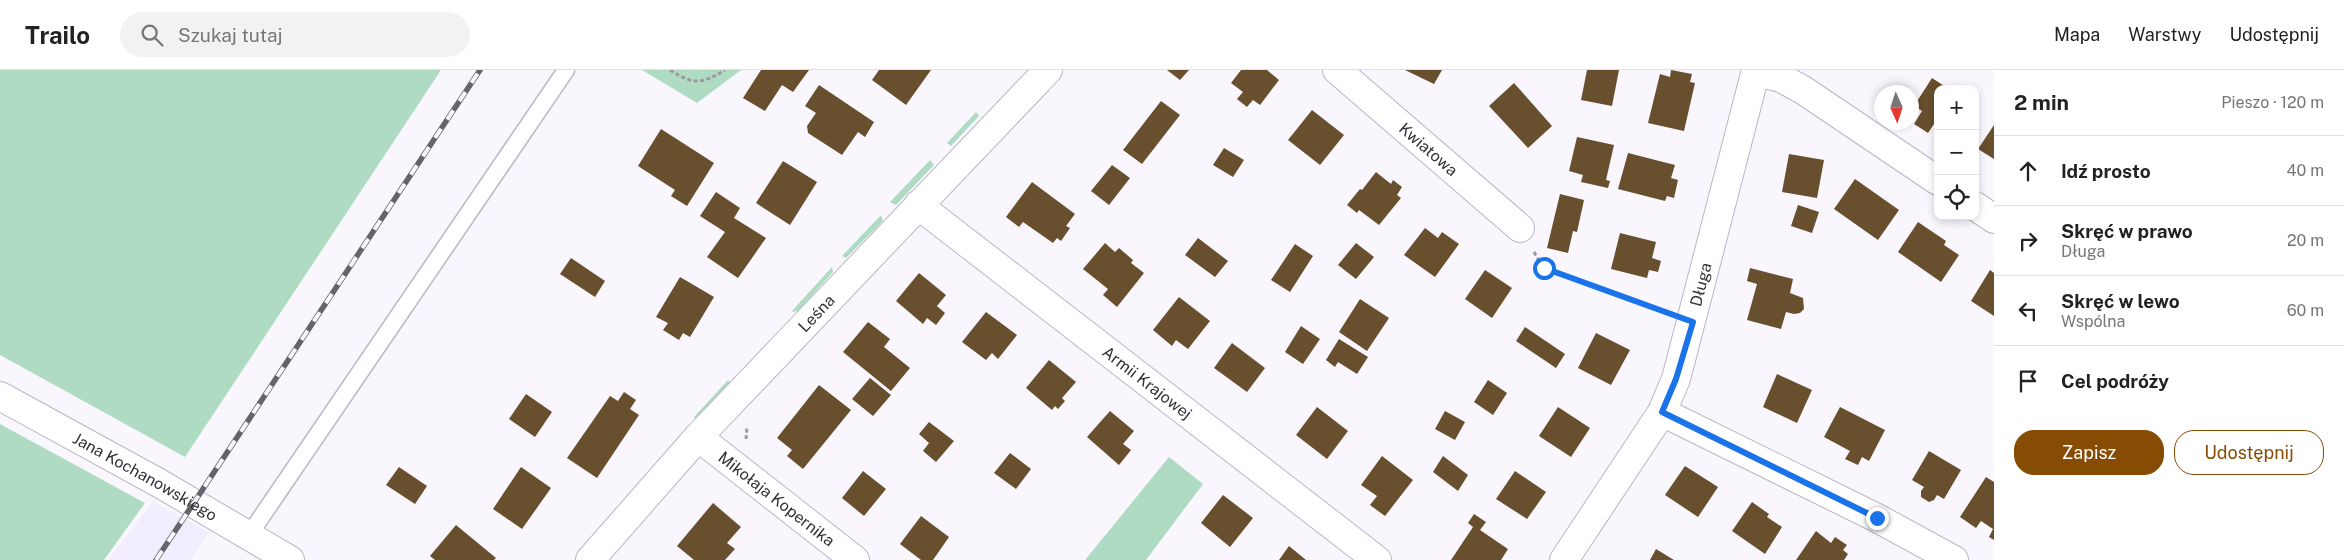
<!DOCTYPE html>
<html lang="pl">
<head>
<meta charset="utf-8">
<style>
  :root { --surface:#fff; --page:#f2f2f2; --text:#222; --muted:#767676; --line:#e0e0e0; --accent:#874c04 }
  body { margin:0; font-family:"Public Sans",sans-serif; background:var(--page); color:var(--text) }
  .controls { position:absolute; right:15px; top:15px; display:grid; overflow:hidden; border-radius:10px; box-shadow:0 2px 8px #0003 }
  .controls button { width:45px; height:45px; display:grid; place-items:center; padding:0; border:0; border-bottom:1px solid var(--line); background:var(--surface); color:var(--text); font:25px sans-serif }
  .compass { position:absolute; left:1874px; top:15px; width:45px; height:45px; border-radius:50%; background:var(--surface); box-shadow:0 2px 8px #0003; rotate:177deg }
  .stop { position:absolute; width:15px; height:15px; margin:-11px; border:4px solid #1a73e8; border-radius:50%; background:#fff }
  .stop.end { background:#1a73e8; border-color:#fff; box-shadow:0 1px 5px #0008 }
  .list { margin:0; padding:0; list-style:none }
  h2 { display:flex; justify-content:space-between; align-items:center; height:65px; margin:0; padding:0 20px; font-size:21px }
  h2 small { font-size:16px; font-weight:400; color:var(--muted) }
  .list li { display:grid; grid-template-columns:32px 1fr auto; gap:15px; align-items:center; box-sizing:border-box; height:70px; padding:0 20px; border-top:1px solid var(--line) }
  .list b { display:block; font-size:19px; white-space:nowrap }
  .list p { margin:0; font-size:16px; white-space:nowrap; color:var(--muted) }
  .list em { font-size:16px; font-style:normal; color:var(--muted) }
  .actions { display:flex; gap:10px; padding:15px 20px }
  .actions a { flex:1; padding:11px 0; border:1px solid var(--accent); border-radius:20px; text-align:center; font-size:18px; color:var(--accent) }
  .actions .main { background:var(--accent); color:#fff }
  .icon { flex:none; width:28px; height:28px; fill:none; stroke:currentColor; stroke-width:2; stroke-linecap:round; stroke-linejoin:round }
  .map { position:relative; flex:none; width:1994px; height:490px; overflow:hidden }
  header { display:flex; align-items:center; gap:30px; box-sizing:border-box; height:70px; padding:0 25px; background:var(--surface); border-bottom:1px solid var(--line) }
  header strong { font-size:24px }
  nav { display:flex; gap:28px; margin-inline-start:auto; font-size:18px }
  .search { width:350px; height:45px; background:var(--page); display:flex; align-items:center; gap:12px; box-sizing:border-box; padding:0 18px; border-radius:28px; color:var(--muted); font-size:19px }
  main { display:flex }
  aside { flex:1; background:var(--surface) }
  .map>svg:first-child { display:block }
</style>
</head>
<body>
<header>
<strong>Trailo</strong>
<div class="search"><svg class="icon" aria-label="search" viewBox="0 0 24 24"><circle cx="10" cy="10" r="6"/><path d="M15 15l6 6"/></svg>Szukaj tutaj</div>
<nav><a>Mapa</a><a>Warstwy</a><a>Udostępnij</a></nav>
</header>
<main>
<div class="map">
<svg width="1994" height="490" viewBox="0 0 1994 490">
  <rect width="100%" height="100%" fill="#f9f7fd"/>
  <path fill="#f1ecfe" d="M153,432L209,462L190,490H108Z"/>
  <path fill="#afdbc3" d="M0,0H441L185,387L0,285Z
    M642,0H741L697,33Z
    M1045,15L1049,21L976,96L972,91Z
    M976,42L979,46L951,76L947,73Z
    M930,90L934,95L896,135L890,132Z
    M881,145L883,151L846,188L842,186Z
    M832,197L833,202L798,241L791,242Z
    M728,310L731,314L698,351L694,347Z
    M0,354L145,433L104,490H0Z
    M1169,387L1203,414L1146,490H1085Z"/>
  <path fill="#684f2d" d="M761,0H809L793,22L782,15L765,41L743,28Z
    M879,0H931L906,35L872,10Z
    M1167,0H1189L1180,10Z
    M1241,0H1267L1279,10L1260,35L1253,30L1247,37L1237,29L1243,22L1231,13Z
    M1405,0H1442L1434,14Z
    M1587,0H1619L1612,36L1581,30Z
    M1671,0L1692,4L1690,12L1695,13L1684,61L1648,53L1660,4L1670,7Z
    M1932,8L1949,19H1938V52L1936,51L1928,63L1914,54L1922,41L1914,36Z
    M1514,13L1552,56L1528,78L1489,36Z
    M819,15L874,52L865,67L858,62L842,85L808,63L807,56L816,43L805,36Z
    M1161,31L1180,45L1142,94L1123,80Z
    M1312,40L1344,65L1320,95L1288,70Z
    M1994,55V89L1978,79Z
    M661,59L714,93L687,136L671,126L675,120L638,96Z
    M1577,67L1614,75L1606,110L1610,111L1608,118L1581,112L1583,105L1569,101Z
    M1224,78L1244,90L1233,107L1213,95Z
    M1628,83L1675,95L1671,108L1678,110L1674,128L1667,126L1665,131L1618,119Z
    M1789,84L1824,90L1817,128L1782,122Z
    M783,91L817,112L790,155L756,133Z
    M1112,95L1130,108L1109,135L1091,121Z
    M1376,102L1391,114L1393,110L1402,117L1397,125L1401,128L1379,155L1359,140L1357,143L1347,135L1360,119L1362,120Z
    M1855,109L1899,140L1878,170L1834,139Z
    M1032,112L1075,144L1066,156L1070,158L1061,171L1057,168L1053,173L1023,152L1019,157L1006,147Z
    M716,122L740,138L734,148L766,168L738,208L707,187L725,162L700,146Z
    M1560,124L1584,130L1577,162L1573,161L1568,183L1547,178Z
    M1798,135L1819,142L1812,163L1791,156Z
    M1918,152L1946,171L1944,175L1959,185L1941,212L1898,182Z
    M1425,158L1438,168L1442,162L1459,174L1435,207L1404,185Z
    M1620,163L1656,172L1652,188L1661,191L1658,202L1649,200L1647,208L1611,199Z
    M1198,168L1228,191L1215,207L1185,185Z
    M1105,173L1115,182L1119,178L1133,190L1131,193L1144,203L1117,237L1103,225L1108,219L1083,199Z
    M1356,173L1374,187L1356,209L1338,195Z
    M1295,174L1313,186L1290,222L1271,210Z
    M571,188L605,211L595,227L560,204Z
    M1750,198L1793,209L1790,223L1803,228L1804,239L1800,243L1794,244L1786,242L1781,259L1747,250L1757,214L1747,211Z
    M1485,200L1512,218L1492,248L1465,229Z
    M1990,200L1994,203V246L1971,231Z
    M919,203L946,225L937,236L945,243L936,255L927,248L923,254L896,231Z
    M680,207L714,227L690,267L683,263L679,270L663,260L668,253L656,247Z
    M1179,227L1210,251L1188,279L1176,270L1172,276L1153,260Z
    M1360,229L1389,248L1367,281L1339,262Z
    M986,242L1017,265L998,289L992,283L986,290L962,272Z
    M868,252L890,269L884,277L910,298L891,321L843,282Z
    M1301,256L1320,269L1303,294L1285,282Z
    M1525,257L1565,284L1556,298L1516,271Z
    M1596,263L1630,280L1611,315L1578,298Z
    M1339,269L1368,287L1357,304L1338,292L1335,297L1326,290Z
    M1232,273L1265,298L1247,322L1214,298Z
    M1049,290L1076,312L1062,328L1065,331L1058,339L1055,336L1052,340L1026,318Z
    M1777,304L1812,320L1797,353L1763,337Z
    M870,308L891,325L873,346L852,329Z
    M1488,310L1507,323L1493,345L1474,332Z
    M819,315L851,340L803,399L787,386L792,380L777,368Z
    M624,322L636,330L630,339L639,345L597,408L567,388L610,326L618,331Z
    M526,324L552,342L535,367L509,349Z
    M1317,337L1348,361L1327,389L1296,365Z
    M1558,337L1590,358L1571,387L1539,366Z
    M1840,337L1885,360L1869,391L1862,387L1858,395L1845,389L1850,381L1824,367Z
    M1110,341L1134,361L1123,374L1131,380L1119,395L1087,367Z
    M1445,341L1465,352L1455,370L1435,359Z
    M929,352L954,371L936,392L923,381L929,373L919,364Z
    M1929,381L1961,400L1944,429L1937,425L1934,430L1929,432L1921,427V421L1924,417L1912,410Z
    M1010,383L1031,399L1016,419L994,403Z
    M1382,386L1413,410L1385,446L1370,435L1377,426L1361,415Z
    M1443,386L1468,405L1458,421L1433,402Z
    M1685,396L1718,417L1698,447L1665,425Z
    M399,397L427,416L415,434L386,415Z
    M521,397L551,418L522,459L493,439Z
    M863,401L886,419L864,446L842,428Z
    M1515,401L1546,422L1527,449L1496,429Z
    M1986,407L1994,412V470L1989,467L1993,459L1981,451L1976,458L1960,447Z
    M1223,425L1253,448L1230,477L1201,453Z
    M1752,432L1769,444L1767,447L1782,457L1765,484L1732,461Z
    M713,433L741,457L727,473L735,479L725,490H694L677,476Z
    M1474,444L1486,452L1480,460L1508,479L1501,490H1451L1473,457L1468,453Z
    M921,446L949,467L933,490H921L900,474Z
    M456,455L496,488L494,490H435L430,486Z
    M1816,461L1831,473L1835,467L1847,475L1843,480L1848,484L1844,490H1796Z
    M1289,476L1306,490H1279Z
    M1656,479L1674,490H1650Z"/>
  <g fill="none" stroke-linecap="round" stroke-linejoin="round">
    <g stroke="#bab6c5" stroke-width="19">
      <path id="service" d="M249,465L566,0"/>
    </g>
    <g stroke="#bab6c5" stroke-width="30">
      <g id="minor">
        <path id="s1" d="M1337,0L1520,158"/>
        <path d="M1756,2L1781,8L1803,20L1938,111"/>
        <path id="s2" d="M918,135L1377,490"/>
        <path d="M1975,136L1994,149"/>
        <path id="s3" d="M0,326L159,413L290,490"/>
        <path d="M1662,342L1877,448L1954,490"/>
        <path id="s4" d="M698,367L855,490"/>
        <path id="s5" d="M590,490L698,367L1048,0"/>
        <path id="s6" d="M1564,490L1662,342L1676,309L1756,0"/>
      </g>
    </g>
    <path stroke="#9b999f" stroke-width="3" stroke-dasharray="4 2.5" stroke-linecap="butt" d="M670,0C693,15 702,14 725,0
      M1534,182L1543,198L1664,241
      M746,369L747,356"/>
    <use href="#service" stroke="#fff" stroke-width="16"/>
    <use href="#minor" stroke="#fff" stroke-width="28"/>
    <g stroke="#66646a" stroke-width="5.5">
      <path id="rail" d="M156,490L480,0"/>
    </g>
    <use href="#rail" stroke="#f9f7fd" stroke-width="4" stroke-dasharray="11" stroke-linecap="butt"/>
  </g>
  <g fill="none" stroke-linecap="round" stroke-linejoin="round">
    <path stroke="#1a73e8" stroke-width="6" d="M1544,198L1693,252L1676,309L1662,342L1877,448"/>
  </g>
  <g text-anchor="middle" stroke-width="5" stroke-linejoin="round" paint-order="stroke">
    <g font-size="16" fill="#333137" stroke="#f9f7fd">
      <text dy="6" stroke="none"><textPath href="#s1" startOffset="121">Kwiatowa</textPath></text>
      <text dy="6" stroke="none"><textPath href="#s6" startOffset="311">Długa</textPath></text>
      <text dy="6" stroke="none"><textPath href="#s5" startOffset="335">Leśna</textPath></text>
      <text dy="6" stroke="none"><textPath href="#s2" startOffset="290">Armii Krajowej</textPath></text>
      <text dy="6" stroke="none"><textPath href="#s3" startOffset="166">Jana Kochanowskiego</textPath></text>
      <text dy="6" stroke="none"><textPath href="#s4" startOffset="100">Mikołaja Kopernika</textPath></text>
    </g>
  </g>
</svg>
<div class="controls">
<button>+</button>
<button>−</button>
<button><svg class="icon" aria-label="locate" viewBox="0 0 24 24"><circle cx="12" cy="12" r="6"/><path d="M12 2v4M12 18v4M2 12h4M18 12h4"/></svg></button>
</div>
<svg class="compass" viewBox="-18 -18 36 36"><path d="M0-13l5 13h-10z" fill="#e53935"/><path d="M0 13l5-13h-10z" fill="#767676"/></svg>
<div class="stop" style="left:1544px;top:198px"></div>
<div class="stop end" style="left:1877px;top:448px"></div>
</div>
<aside>
<h2>2 min<small>Pieszo · 120 m</small></h2>
<ul class="list">
<li><svg class="icon" aria-label="ahead" viewBox="0 0 24 24"><path d="M12 20V5M6 11l6-6 6 6"/></svg><div><b>Idź prosto</b></div><em>40 m</em></li>
<li><svg class="icon" aria-label="right" viewBox="0 0 24 24"><path d="M7 20v-9h11M14 6l5 5-5 5"/></svg><div><b>Skręć w prawo</b><p>Długa</p></div><em>20 m</em></li>
<li><svg class="icon" aria-label="left" viewBox="0 0 24 24"><path d="M17 20v-9H6M10 6l-5 5 5 5"/></svg><div><b>Skręć w lewo</b><p>Wspólna</p></div><em>60 m</em></li>
<li><svg class="icon" aria-label="arrive" viewBox="0 0 24 24"><path d="M6 21V4h12l-3 4 3 4H6"/></svg><div><b>Cel podróży</b></div></li>
</ul>
<div class="actions"><a class="main">Zapisz</a><a>Udostępnij</a></div>
</aside>
</main>
</body>
</html>
